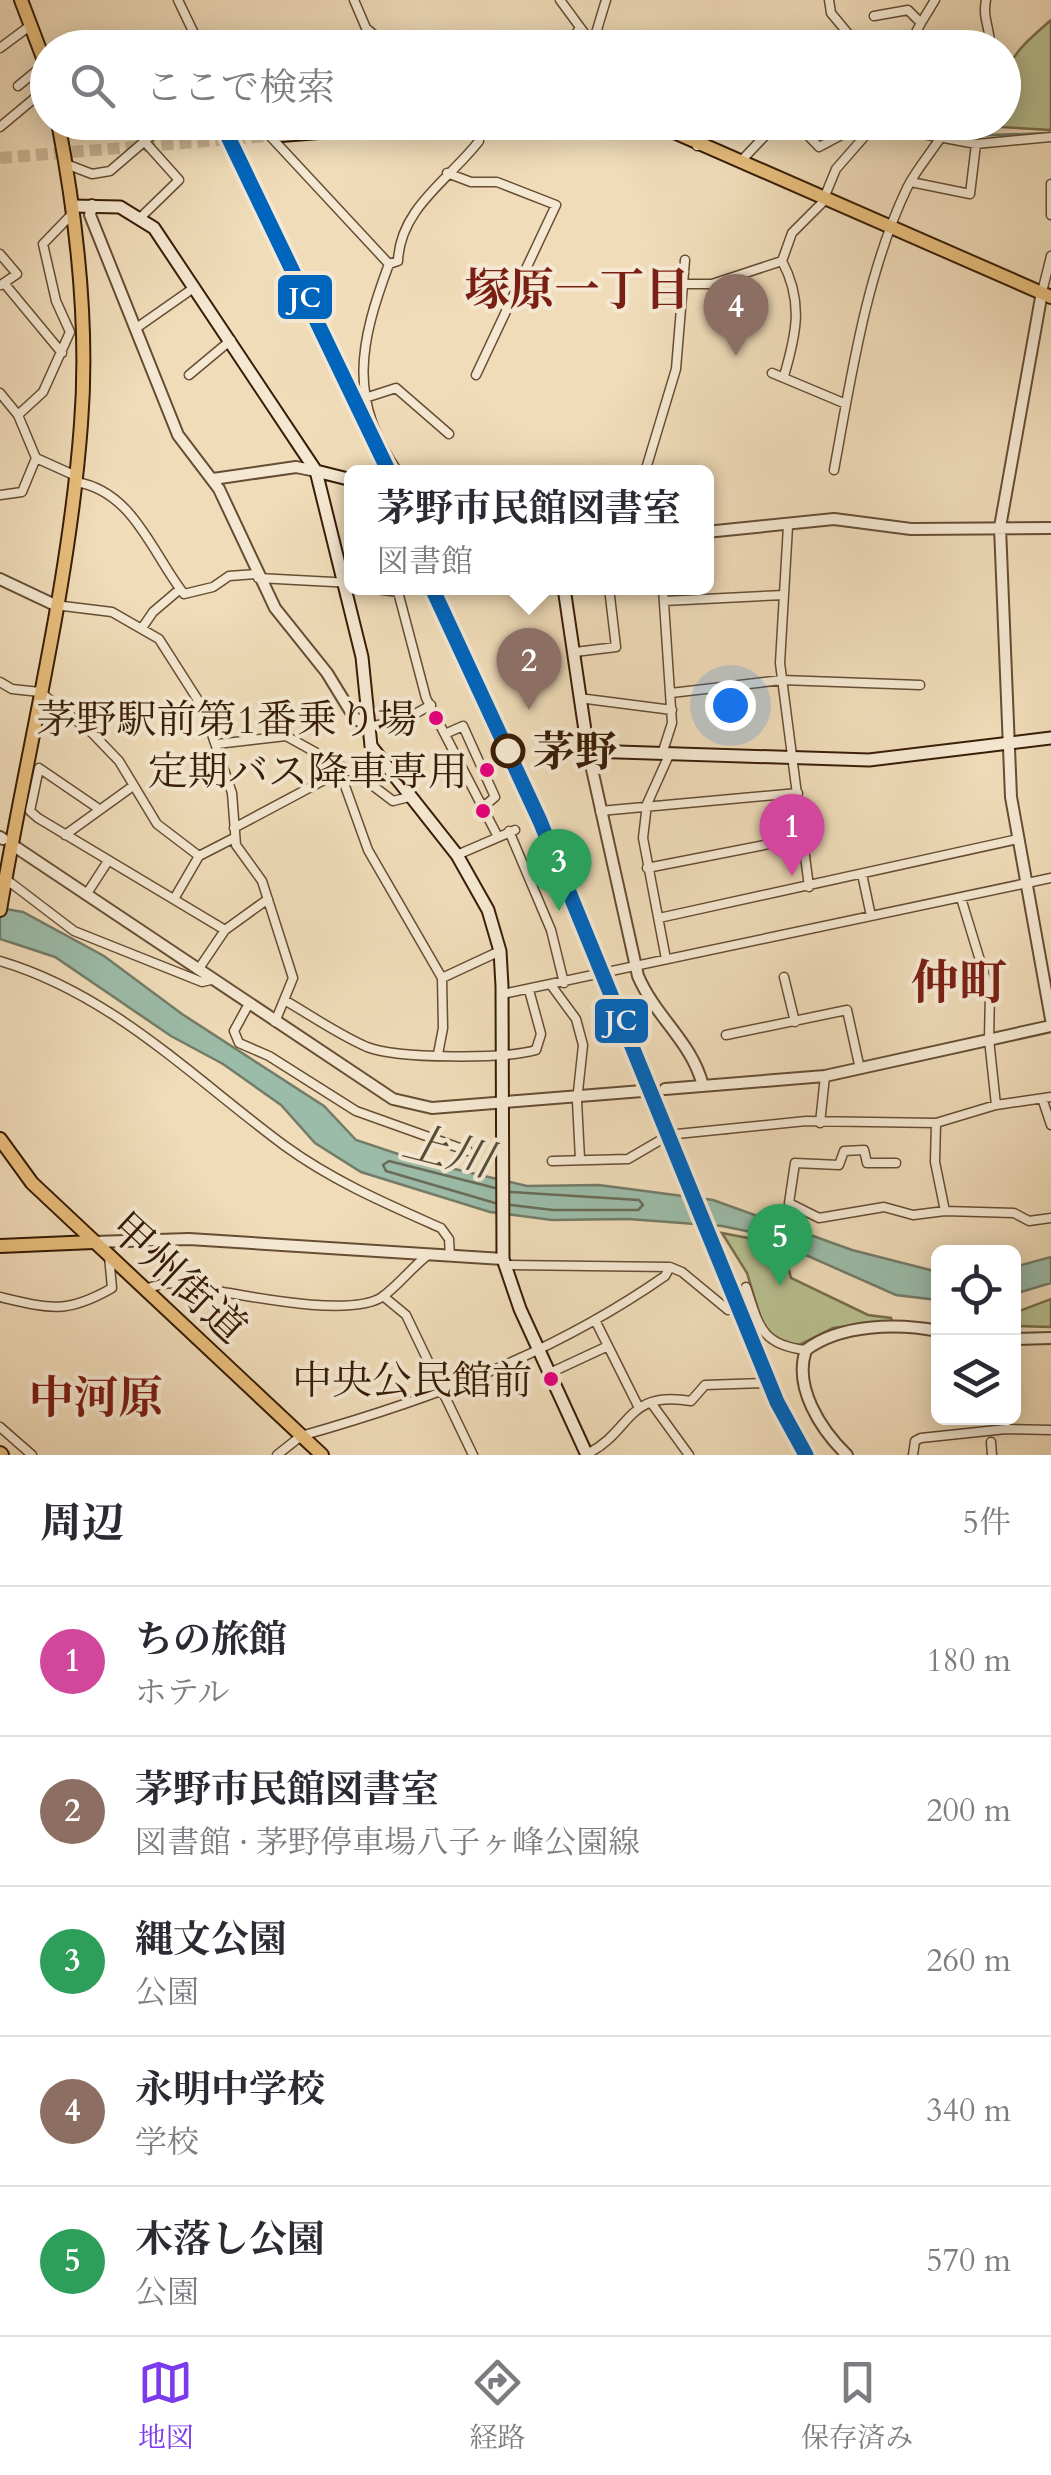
<!DOCTYPE html>
<html lang="ja">
<head>
<meta charset="utf-8">
<style>
  :root { --surface:#fff; --page:#f7f7f7; --text:#2b2b33; --muted:#7c7c81; --line:#e1e1e2; --accent:#7c3aed }
  body { margin:0; font-family:Cardo,"Noto Serif JP",serif; background:var(--page); color:var(--text) }
  .controls { position:absolute; right:30px; bottom:30px; display:grid; overflow:hidden; border-radius:15px; box-shadow:0 5px 25px #0003 }
  .controls button { width:90px; height:90px; display:grid; place-items:center; padding:0; border:0; border-bottom:2px solid var(--line); background:var(--surface); color:var(--text); font:50px sans-serif }
  .you { position:absolute; left:730px; top:705px; width:35px; height:35px; margin:-25px; border:8px solid #fff; border-radius:50%; background:#1a73e8; box-shadow:0 0 0 15px #1a73e833 }
  .badge { display:grid; place-items:center; width:65px; height:65px; border-radius:50%; background:var(--accent); color:#fff; font-size:32px; font-weight:700 }
  .pin { position:absolute; translate:-50% -82px; filter:drop-shadow(0 2px 5px #0008) }
  .pin::after { content:''; position:absolute; top:52px; width:35px; height:30px; background:inherit; clip-path:polygon(0 0,100% 0,50% 100%) }
  .popup { position:absolute; left:344px; top:465px; width:370px; height:130px; box-sizing:border-box; display:grid; place-content:center; border-radius:15px; background:var(--surface); filter:drop-shadow(0 2px 8px #0005); font-size:32px; white-space:nowrap; color:var(--muted) }
  .popup b { font-size:38px; color:var(--text) }
  .popup::after { content:''; position:absolute; left:50%; top:100%; margin-left:-20px; border:20px solid transparent; border-top-color:var(--surface) }
  .list { margin:0; padding:0; list-style:none }
  h2 { display:flex; justify-content:space-between; align-items:center; height:130px; margin:0; padding:0 40px; font-size:42px }
  h2 small { font-size:32px; font-weight:400; color:var(--muted) }
  .list li { display:grid; grid-template-columns:65px 1fr auto; gap:30px; align-items:center; box-sizing:border-box; height:150px; padding:0 40px; border-top:2px solid var(--line) }
  .list b { display:block; font-size:38px; white-space:nowrap }
  .list p { margin:0; font-size:32px; white-space:nowrap; color:var(--muted) }
  .list em { font-size:32px; font-style:normal; color:var(--muted) }
  .icon { flex:none; width:55px; height:55px; fill:none; stroke:currentColor; stroke-width:2; stroke-linecap:round; stroke-linejoin:round }
  .map { position:relative; flex:none; width:1051px; height:1455px; overflow:hidden }
  .search { position:absolute; background:var(--surface); box-shadow:0 5px 25px #0003; left:30px; right:30px; top:30px; height:110px; display:flex; align-items:center; gap:25px; box-sizing:border-box; padding:0 35px; border-radius:55px; color:var(--muted); font-size:38px }
  .sheet { height:880px; background:var(--surface) }
  nav { display:flex; justify-content:space-around; align-items:center; box-sizing:border-box; height:140px; border-top:2px solid var(--line); background:var(--surface); font-size:28px; color:var(--muted) }
  nav a { display:grid; justify-items:center; gap:5px }
  nav .on { color:var(--accent) }
  .map>svg:first-child { display:block }
</style>
</head>
<body>
<div class="map">
<svg width="1051" height="1455" viewBox="0 0 1051 1455">
  <rect width="100%" height="100%" fill="#f0dcb9"/>
  <filter id="stains"><feTurbulence type="fractalNoise" baseFrequency=".002" numOctaves="4"/><feColorMatrix values="0 0 0 0 .2 0 0 0 0 .09 0 0 0 0 .02 0 0 0 .5 -.17"/></filter>
  <radialGradient id="worn" r=".72"><stop offset=".6" stop-color="#630" stop-opacity="0"/><stop offset="1" stop-color="#630" stop-opacity=".3"/></radialGradient>
  <path fill="#b8c090" stroke="#786e4b" stroke-width="2.5" d="M1051,20V130L983,126L981,123L1004,122C1004,63 1006,59 1051,20Z
    M722,1233L753,1239L786,1258L791,1278L868,1315L891,1318L892,1322L833,1328L799,1345L780,1342L763,1326L747,1273Z
    M1051,1299V1327L1014,1326V1313Z"/>
  <path fill="#9bbca9" stroke="#737c68" stroke-width="2.5" d="M0,908L23,912L104,956L182,1014L324,1106L356,1140L416,1160L527,1186L599,1185L713,1200L852,1250L938,1272V1300L896,1295L756,1233L722,1226L628,1219L552,1220L490,1212L361,1172L315,1143L281,1105L223,1064L171,1036L55,957L0,939Z
    M1051,1257V1283L1014,1294V1267Z"/>
  <g fill="none" stroke-linecap="round" stroke-linejoin="round">
    <path stroke="#6a6c58" stroke-width="2.5" d="M495,1188L389,1161L383,1165L386,1171L495,1203
      M511,1192L639,1200L643,1205L638,1210H553L511,1205"/>
    <path stroke="#737c68" stroke-width="2.5" d="M963,136L1051,133
      M714,1134L728,1133"/>
    <path stroke="#cbb695" stroke-width="10" stroke-dasharray="10 5" stroke-linecap="butt" d="M642,1091L665,1089"/>
    <path stroke="#cbb695" stroke-width="12" stroke-dasharray="12 6" stroke-linecap="butt" d="M0,158L279,135"/>
    <g stroke="#664d33" stroke-width="11">
      <path id="minor" d="M178,0L201,48
        M354,0L366,28L390,48
        M560,0L588,38L602,48
        M829,0L831,13L860,48
        M986,0C982,19 991,29 990,48
        M874,16L908,10L921,23L908,47
        M921,23L935,0
        M588,38L596,33L606,0
        M860,47L893,40L909,48
        M0,48L31,25
        M568,48L580,27
        M738,48L739,43
        M18,86L46,63
        M257,122L389,264L398,261C400,208 450,179 479,141L480,122
        M695,122L700,130L697,146
        M795,122L819,147L866,122
        M891,122L923,134L976,144L1051,137
        M924,122L932,136
        M0,127L48,87
        M958,139L963,122
        M742,160L778,122
        M66,164L92,174L110,171L167,122
        M447,173L471,182H497L556,205L476,375
        M911,182L970,194L976,144
        M1051,184V215
        M142,216L179,180L145,142
        M0,254L17,274L1,285
        M782,261C804,302 796,335 784,376
        M389,264C360,342 347,399 398,472
        M4,283L62,353
        M685,284H712L782,261L792,233L822,203L836,169L864,137L861,128
        M1042,292L1051,256
        M135,329L195,287
        M772,373L846,404
        M189,375L231,340
        M0,393L18,415L36,458L22,492L0,495
        M365,398L396,388L449,434
        M18,415L43,392L70,332L56,301L43,244L73,213
        M36,458L76,476
        M834,470C851,378 866,274 907,188C916,170 930,154 941,137
        M645,472L676,369L685,260
        M76,482C133,491 152,553 184,594L213,587L229,576L256,574
        M788,526L780,663L809,887
        M258,578L352,583
        M368,588L398,592
        M397,588L426,698L497,835
        M664,601L784,595
        M55,605L112,612L159,639L203,708L232,793L236,845L262,881L293,978L275,1022
        M142,628L153,612L180,589
        M575,652L616,647L609,588
        M0,682L12,689L40,692L92,733L119,761L157,824L199,856
        M671,693L782,680L920,685
        M579,698L672,710
        M368,727L404,720L431,705
        M447,733L463,726L495,797L483,807
        M217,744L286,736L364,779L393,801L409,797
        M662,754L672,723L663,588
        M340,772L368,850L442,978L443,1028L438,1054
        M99,809L39,768L30,811L38,818L225,930
        M600,811L798,793
        M234,828L341,771
        M509,831L551,930L564,983
        M65,835L133,786
        M457,855L515,830
        M647,868L785,841L803,842
        M862,874L871,916
        M11,883L74,931L202,982L211,980
        M86,895L108,861
        M961,898L990,993L989,1039L996,1105
        M174,899L199,856L234,838
        M659,918L1018,839
        M666,959L643,838L647,804L669,755
        M0,961C112,994 193,1078 285,1146C333,1181 387,1204 441,1228L449,1239L450,1256
        M198,970L225,930L268,899
        M784,977L795,1022
        M442,978L500,951
        M551,985L576,1019L583,1045L577,1101L580,1159
        M503,994L1051,878
        M286,1001C312,1016 339,1035 367,1047C398,1059 505,1059 536,1050L541,1034L529,990
        M246,1009L234,1031L239,1043L269,1056L356,1111L468,1151
        M726,1035L847,1010L860,1069
        M1043,1101L1051,1125
        M820,1123L825,1076
        M936,1123L935,1162L945,1211L1014,1213L1029,1221L1051,1218
        M677,1134L806,1121L936,1123L996,1105L1051,1097
        M552,1161L628,1159L664,1138
        M896,1163H867L864,1150L844,1151L839,1165L795,1163L789,1203L819,1218L884,1207L913,1215L945,1211
        M506,1265L670,1267L682,1272L728,1310
        M746,1287C759,1326 761,1345 806,1350
        M146,1289C176,1276 199,1288 229,1293C263,1299 353,1316 382,1297C398,1286 412,1267 428,1255
        M383,1296L406,1315L473,1455
        M0,1297C50,1309 67,1314 112,1288L109,1256
        M596,1322L638,1406
        M552,1372L608,1346
        M652,1404L689,1455
        M0,1427L32,1455
        M991,1442L992,1455
        M587,1454C633,1431 625,1390 691,1401L705,1385L764,1383
        M277,1455L301,1436C432,1399 553,1354 665,1276L670,1267
        M913,1455L915,1441L921,1438L1006,1429L1051,1430"/>
    </g>
    <g stroke="#664d33" stroke-width="14">
      <path id="tertiary" d="M92,205L90,215L178,435L219,489L275,608L327,673L354,717L368,727
        M1042,292L1000,527L1011,797L1051,1019
        M213,479L296,467L316,471
        M706,532L834,519L911,529L1051,528
        M0,579L55,605
        M588,751L638,976C656,1018 692,1042 703,1086
        M0,837L3,839
        M17,848L393,1099L432,1108L642,1091
        M665,1089L825,1076L1051,1026
        M94,1242L189,1239L503,1259
        M1014,1339L1051,1338
        M847,1455C821,1430 793,1387 806,1350C840,1324 898,1323 938,1331"/>
    </g>
    <g stroke="#381d06" stroke-width="15">
      <path id="secondary" d="M72,206L120,207L154,228L316,471L362,657L371,746L457,855L488,910L500,951L502,986L503,1259L520,1309L587,1455
        M316,471L352,480
        M564,588L588,751L869,760L1051,738"/>
    </g>
    <g stroke="#381d06" stroke-width="16">
      <path id="primary" d="M0,1246L93,1242"/>
    </g>
    <g stroke="#381d06" stroke-width="16">
      <path id="trunk" d="M21,0L48,71
        M651,122L1051,297
        M281,135L446,122
        M0,910C27,749 69,587 81,424C89,323 77,221 58,122
        M0,1139L32,1183L322,1455"/>
    </g>
    <g stroke="#381d06" stroke-width="18">
      <path id="motorway" d="M0,1454L1,1455"/>
    </g>
    <use href="#minor" stroke="#f5e8d2" stroke-width="8"/>
    <use href="#tertiary" stroke="#f5e8d2" stroke-width="10"/>
    <use href="#secondary" stroke="#f5e8d2" stroke-width="11"/>
    <use href="#primary" stroke="#e8be7c" stroke-width="12"/>
    <use href="#trunk" stroke="#e8be7c" stroke-width="12"/>
    <use href="#motorway" stroke="#e8be7c" stroke-width="14"/>
    <g stroke="#f5e8d2" stroke-width="22">
      <path id="rail-1" d="M221,122L389,472
        M432,588L540,821L777,1402L806,1455"/>
    </g>
    <use href="#rail-1" stroke="#0065bd" stroke-width="15"/>
  </g>
  <g fill="#e5007d" stroke="#f5e8d2" stroke-width="4">
    <circle cx="436" cy="718" r="9"/>
    <circle cx="487" cy="770" r="9"/>
    <circle cx="483" cy="811" r="9"/>
    <circle cx="551" cy="1379" r="9"/>
  </g>
  <circle fill="#f5e8d2" stroke="#381d06" stroke-width="5" cx="508" cy="751" r="15"/>
  <g text-anchor="middle" stroke-width="8" stroke-linejoin="round" paint-order="stroke">
    <g font-size="40" fill="#381d06" stroke="#f5e8d2" text-anchor="end">
      <text x="417" y="733">茅野駅前第1番乗り場</text>
      <text x="468" y="785">定期バス降車専用</text>
      <text x="532" y="1394">中央公民館前</text>
    </g>
    <g font-size="42" font-weight="bold" fill="#381d06" stroke="#f5e8d2" text-anchor="start">
      <text x="533" y="766">茅野</text>
    </g>
    <g font-size="42" fill="#381d06" stroke="#f5e8d2">
      <text transform="translate(179 1277) rotate(43)" y="15">甲州街道</text>
    </g>
    <g font-size="45" font-weight="bold" fill="#7a1f14" stroke="#f5e8d2">
      <text x="577" y="305">塚原一丁目</text>
      <text x="96" y="1413">中河原</text>
    </g>
    <g font-size="45" font-style="italic" fill="#564d37" stroke="#f5e8d2">
      <text transform="translate(448 1150) rotate(14)" y="16">上川</text>
    </g>
    <g font-size="48" font-weight="bold" fill="#7a1f14" stroke="#f5e8d2">
      <text x="959" y="999">仲町</text>
    </g>
  </g>
  <g stroke="#f5e8d2" stroke-width="4">
    <rect x="276" y="273" width="58" height="48" rx="10" fill="#0065bd"/>
    <rect x="593" y="997" width="57" height="48" rx="10" fill="#0065bd"/>
  </g>
  <g font-size="28" text-anchor="middle" font-weight="bold" fill="#fff">
    <text x="305" y="307">JC</text>
    <text x="621" y="1030">JC</text>
  </g>
  <rect width="100%" height="100%" filter="url(#stains)"/>
  <rect width="100%" height="100%" fill="url(#worn)"/>
</svg>
<div class="controls">
<button><svg class="icon" aria-label="locate" viewBox="0 0 24 24"><circle cx="12" cy="12" r="6"/><path d="M12 2v4M12 18v4M2 12h4M18 12h4"/></svg></button>
<button><svg class="icon" aria-label="layers" viewBox="0 0 24 24"><path d="M12 4l9 5-9 5-9-5zM3 14l9 5 9-5"/></svg></button>
</div>
<div class="you"></div>
<div class="pin badge" style="left:792px;top:876px;background:#d1479c">1</div>
<div class="pin badge" style="left:529px;top:710px;background:#8d6e63">2</div>
<div class="popup"><b>茅野市民館図書室</b>図書館</div>
<div class="pin badge" style="left:559px;top:911px;background:#2e9e5b">3</div>
<div class="pin badge" style="left:736px;top:356px;background:#8d6e63">4</div>
<div class="pin badge" style="left:780px;top:1286px;background:#2e9e5b">5</div>
<div class="search"><svg class="icon" aria-label="search" viewBox="0 0 24 24"><circle cx="10" cy="10" r="6"/><path d="M15 15l6 6"/></svg>ここで検索</div>
</div>
<section class="sheet">
<h2>周辺<small>5件</small></h2>
<ul class="list">
<li><span class="badge" style="background:#d1479c">1</span><div><b>ちの旅館</b><p>ホテル</p></div><em>180 m</em></li>
<li><span class="badge" style="background:#8d6e63">2</span><div><b>茅野市民館図書室</b><p>図書館 · 茅野停車場八子ヶ峰公園線</p></div><em>200 m</em></li>
<li><span class="badge" style="background:#2e9e5b">3</span><div><b>縄文公園</b><p>公園</p></div><em>260 m</em></li>
<li><span class="badge" style="background:#8d6e63">4</span><div><b>永明中学校</b><p>学校</p></div><em>340 m</em></li>
<li><span class="badge" style="background:#2e9e5b">5</span><div><b>木落し公園</b><p>公園</p></div><em>570 m</em></li>
</ul>
</section>
<nav>
<a class="on"><svg class="icon" aria-label="map" viewBox="0 0 24 24"><path d="M3 6l6-2 6 2 6-2v14l-6 2-6-2-6 2zM9 4v14M15 6v14"/></svg>地図</a>
<a><svg class="icon" aria-label="directions" viewBox="0 0 24 24"><path d="M12 3l9 9-9 9-9-9zM9 14v-3h6M13 9l2 2-2 2"/></svg>経路</a>
<a><svg class="icon" aria-label="saved" viewBox="0 0 24 24"><path d="M7 4h10v16l-5-4-5 4z"/></svg>保存済み</a>
</nav>
</body>
</html>
